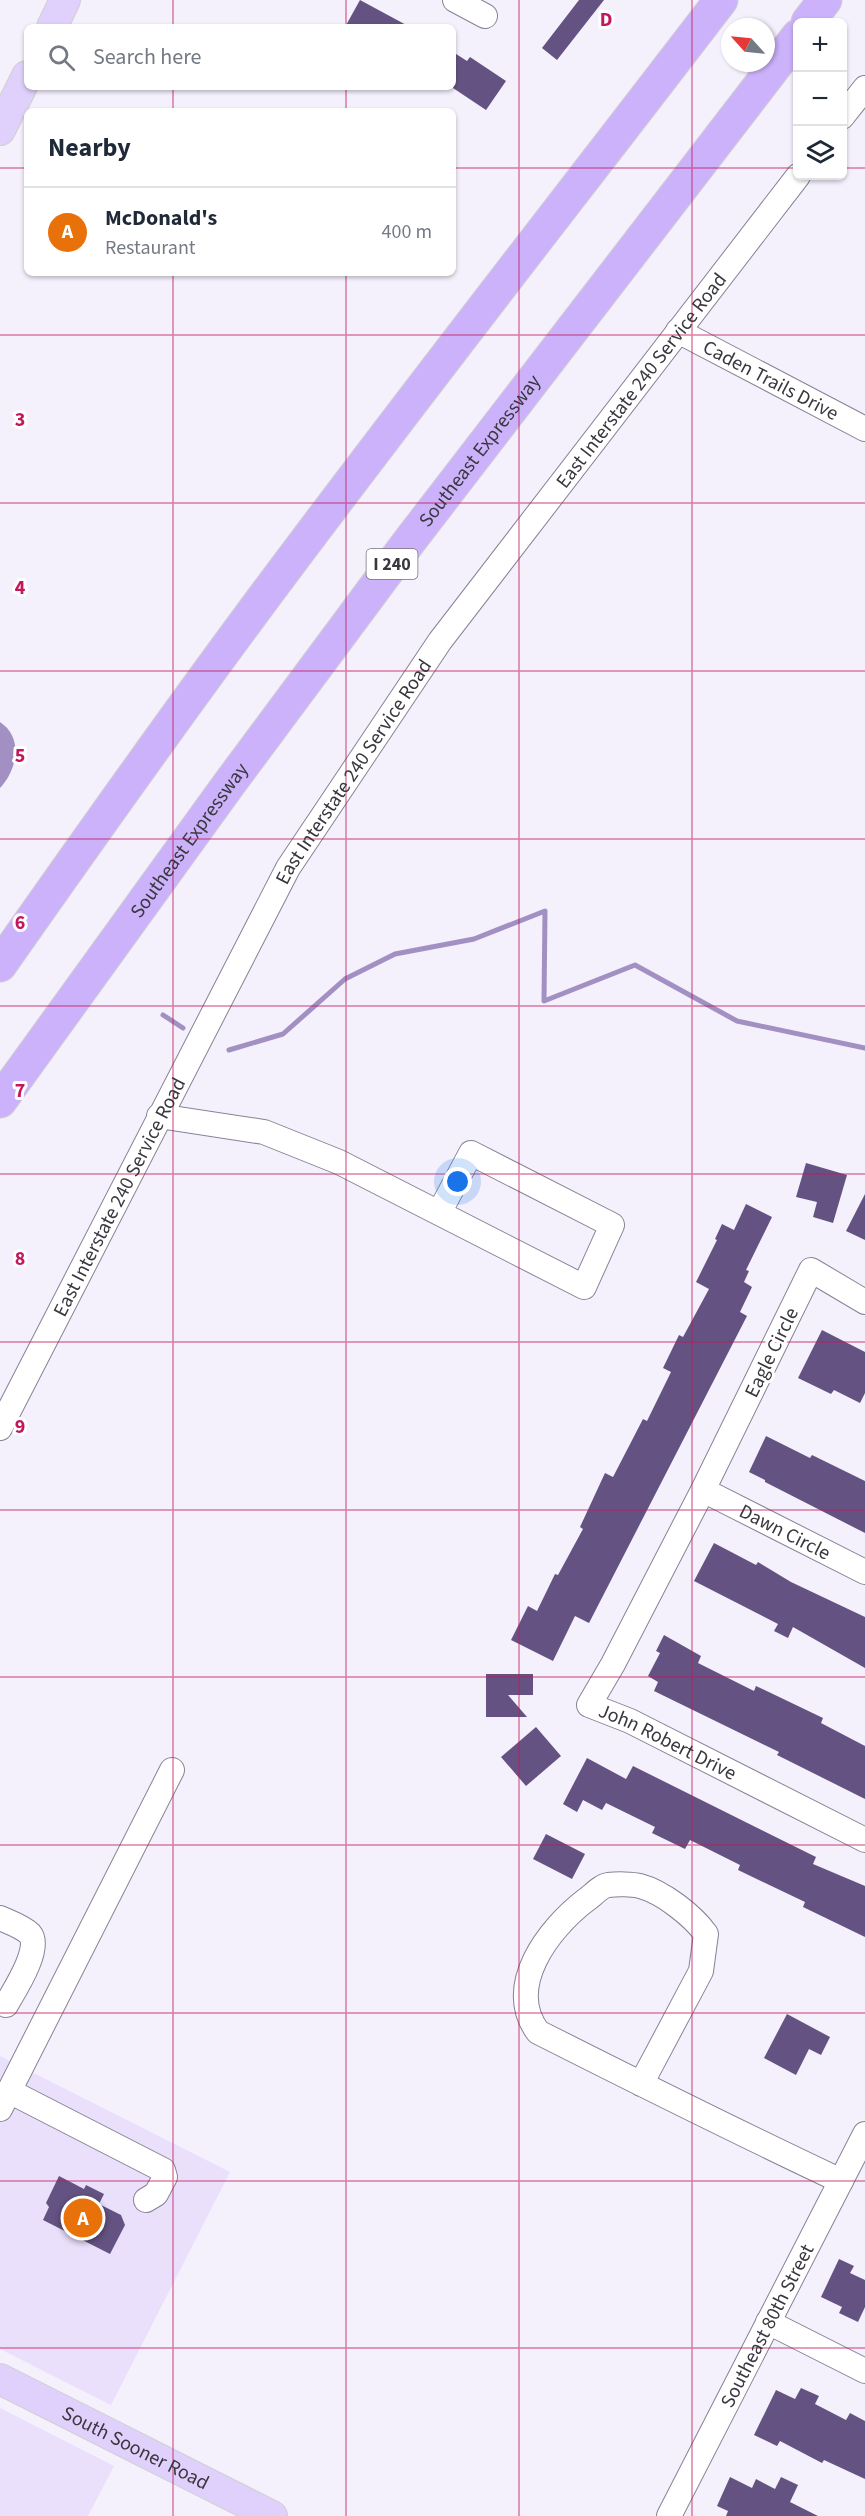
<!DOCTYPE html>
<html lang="en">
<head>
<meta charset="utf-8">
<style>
  :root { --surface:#fff; --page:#f2f2f3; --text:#1f2937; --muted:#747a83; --line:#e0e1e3; --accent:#111827 }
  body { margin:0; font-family:"Source Sans 3",sans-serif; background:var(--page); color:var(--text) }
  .controls { position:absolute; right:18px; top:18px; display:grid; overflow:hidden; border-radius:9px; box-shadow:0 2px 4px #0004 }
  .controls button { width:54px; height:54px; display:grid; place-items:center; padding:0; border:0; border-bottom:2px solid var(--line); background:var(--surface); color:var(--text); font:30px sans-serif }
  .compass { position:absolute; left:721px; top:18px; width:54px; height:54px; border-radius:50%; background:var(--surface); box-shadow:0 2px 4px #0004; rotate:297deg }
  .you { position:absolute; left:458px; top:1182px; width:21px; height:21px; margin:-15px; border:4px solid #fff; border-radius:50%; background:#1a73e8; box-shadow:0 0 0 9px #1a73e833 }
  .badge { display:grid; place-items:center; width:39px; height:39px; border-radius:50%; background:var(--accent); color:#fff; font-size:20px; font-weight:700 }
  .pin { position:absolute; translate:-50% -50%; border:3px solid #fff; box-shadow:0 2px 6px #0006 }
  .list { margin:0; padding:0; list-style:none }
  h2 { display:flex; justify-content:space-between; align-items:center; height:78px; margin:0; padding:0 24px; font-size:26px }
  h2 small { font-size:20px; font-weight:400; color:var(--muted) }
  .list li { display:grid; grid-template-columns:39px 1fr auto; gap:18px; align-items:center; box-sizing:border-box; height:90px; padding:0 24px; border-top:2px solid var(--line) }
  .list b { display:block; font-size:22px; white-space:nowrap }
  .list p { margin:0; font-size:20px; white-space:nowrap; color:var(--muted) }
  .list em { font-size:20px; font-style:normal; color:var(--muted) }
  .icon { flex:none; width:33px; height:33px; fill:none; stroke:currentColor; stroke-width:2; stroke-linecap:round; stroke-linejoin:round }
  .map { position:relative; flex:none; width:865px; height:2516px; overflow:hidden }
  .search { position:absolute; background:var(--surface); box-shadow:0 2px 4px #0004; left:24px; top:24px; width:432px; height:66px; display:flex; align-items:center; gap:15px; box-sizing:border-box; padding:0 21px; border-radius:9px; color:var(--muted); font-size:22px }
  .panel { position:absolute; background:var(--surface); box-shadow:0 2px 4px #0004; left:24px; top:108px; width:432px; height:168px; border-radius:9px }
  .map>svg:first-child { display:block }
</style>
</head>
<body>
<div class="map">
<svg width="865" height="2516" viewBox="0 0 865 2516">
  <rect width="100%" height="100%" fill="#f4f0fc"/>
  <path fill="#eae0fc" d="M0,2056L230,2172L111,2405L0,2349Z
    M0,2408L114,2466L88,2516H0Z"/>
  <path fill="#a290c3" d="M0,722C24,738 17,770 0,788Z"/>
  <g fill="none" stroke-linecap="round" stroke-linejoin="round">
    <path stroke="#a290c3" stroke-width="5" d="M163,1015L183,1028
      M229,1050L283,1034L345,979L395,954L474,939L545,911L544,1001L635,965L737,1021L865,1048"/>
  </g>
  <path fill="#645382" d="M360,0L410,27H345Z
    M579,0H604L557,60L542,48Z
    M453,52L467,61L470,57L506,81L486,110L453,88Z
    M806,1163L847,1175L833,1223L813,1217L817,1202L796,1197Z
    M865,1194V1240L846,1231Z
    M746,1204L772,1217L746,1270L749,1271L744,1282L752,1287L740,1312L747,1316L589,1623L575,1616L553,1661L511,1640L528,1606L537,1611L555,1574L558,1575L583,1529L580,1527L605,1473L613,1477L643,1419L647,1421L671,1372L663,1368L679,1335L683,1337L709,1289L696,1282L717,1240L715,1239L722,1224L734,1230Z
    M822,1330L865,1352V1393L860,1403L834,1390L831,1394L798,1378Z
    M766,1436L810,1458L812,1455L865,1481V1533L765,1482V1480L749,1472Z
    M714,1543L756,1565L758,1562L791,1582L865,1617V1668L793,1627L788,1638L774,1631L778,1624L694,1581Z
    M664,1635L701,1656L698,1663L754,1691L756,1686L823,1718L821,1723L865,1746V1799L777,1755L779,1752L654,1691L658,1682L648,1676L660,1653L656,1651Z
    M486,1674H533V1695H508L527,1717H486Z
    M536,1727L561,1756L526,1786L501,1757Z
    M587,1758L626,1779L633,1766L816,1857L813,1864L865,1886V1937L803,1907L805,1902L738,1870L740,1865L690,1840L685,1849L652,1833L655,1827L606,1803L602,1810L583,1800L577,1812L563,1804Z
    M546,1834L585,1854L572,1879L533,1859Z
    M787,2014L830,2037L821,2055L809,2049L796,2075L764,2058Z
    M59,2176L84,2189L86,2185L104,2194L99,2204L121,2215L125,2225L110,2254L43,2220L49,2207L46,2203Z
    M839,2259L854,2266L850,2273L865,2280V2307L858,2322L839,2313L842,2307L821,2297Z
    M801,2388L819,2396L815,2404L846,2420L850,2413L865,2421V2479L824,2460L822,2463L780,2441L777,2446L754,2435L776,2390L795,2399Z
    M730,2477L752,2488L756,2479L775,2489L781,2477L798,2485L790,2502L818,2516H726L728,2511L717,2506Z"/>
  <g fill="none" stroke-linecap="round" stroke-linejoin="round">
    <g stroke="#888295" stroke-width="26">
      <g id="minor">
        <path d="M455,0L485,16"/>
        <path d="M842,117L865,88"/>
        <path id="s1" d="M678,331L865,429"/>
        <path d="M159,1116L264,1132L339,1162L584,1287L612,1225L471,1153L439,1213"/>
        <path id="s2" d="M865,1302L811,1270L703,1490L613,1664L589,1705L630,1721L865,1840"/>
        <path id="s3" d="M0,1428L288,868L440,641L798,176"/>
        <path id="s4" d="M703,1490L865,1572"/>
        <path d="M0,1918C9,1922 23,1927 30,1934C42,1948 14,1991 6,2005"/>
        <path d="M641,2084L701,1971L706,1934C693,1916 663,1892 640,1886C632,1884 617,1884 608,1885C601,1886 592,1896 586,1900C548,1929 504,1987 538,2032C639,2083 739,2133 841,2181"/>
        <path d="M9,2091L163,2170L165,2177L156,2194L146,2200"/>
        <path d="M0,2109L172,1770"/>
        <path d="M768,2322L865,2371"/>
        <path id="s5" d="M669,2516L865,2134"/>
      </g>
    </g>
    <g stroke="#d0cfd1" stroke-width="32">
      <g id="major">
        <path d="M52,27L65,0"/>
        <path d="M0,130L27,76"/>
        <path id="s6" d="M0,2379L272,2516"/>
      </g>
    </g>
    <g stroke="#d0cfd1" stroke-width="35">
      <g id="highway">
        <path d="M808,22L825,0"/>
        <path d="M0,965C82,848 165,731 250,616C404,408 564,205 721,0"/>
        <path id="s7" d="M0,1101L229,784L408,543L798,36"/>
      </g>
    </g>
    <use href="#minor" stroke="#fff" stroke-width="24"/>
    <use href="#major" stroke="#e0d1fc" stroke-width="30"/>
    <use href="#highway" stroke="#ccb2fa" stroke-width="33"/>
  </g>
  <path fill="none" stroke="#c2185b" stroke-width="1.5" stroke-opacity="0.55" d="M173,0V27M346,0V27M519,0V2516M692,0V2516M173,87V111M346,87V111M0,168H27M453,168H798M842,168H865M173,273V2516M346,273V2516M0,335H865M0,503H865M0,671H865M0,839H865M0,1006H865M0,1174H865M0,1342H865M0,1510H865M0,1677H865M0,1845H865M0,2013H865M0,2181H865M0,2348H865"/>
  <g text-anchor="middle" stroke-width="6" stroke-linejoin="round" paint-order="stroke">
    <rect fill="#fff" stroke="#757379" stroke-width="1.5" x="366.5" y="549" width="51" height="30" rx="4.5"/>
    <g font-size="18" font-weight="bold" fill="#3a373f">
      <text x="392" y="570">I 240</text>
    </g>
    <g font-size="20" fill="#3a373f" stroke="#fff">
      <text dy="7" stroke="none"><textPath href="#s1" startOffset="105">Caden Trails Drive</textPath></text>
      <text dy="7" stroke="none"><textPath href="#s3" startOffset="1232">East Interstate 240 Service Road</textPath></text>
      <text dy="7" stroke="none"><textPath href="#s7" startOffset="808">Southeast Expressway</textPath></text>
      <text dy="7" stroke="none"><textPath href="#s3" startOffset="746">East Interstate 240 Service Road</textPath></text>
      <text dy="7" stroke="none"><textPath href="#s7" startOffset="322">Southeast Expressway</textPath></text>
      <text dy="7" stroke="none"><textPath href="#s3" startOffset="260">East Interstate 240 Service Road</textPath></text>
      <text transform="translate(771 1352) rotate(-64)" y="7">Eagle Circle</text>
      <text dy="7" stroke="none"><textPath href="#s4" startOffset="92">Dawn Circle</textPath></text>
      <text dy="7" stroke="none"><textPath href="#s2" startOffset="638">John Robert Drive</textPath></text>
      <text dy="7" stroke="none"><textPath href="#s5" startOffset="214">Southeast 80th Street</textPath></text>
      <text dy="7" stroke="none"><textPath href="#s6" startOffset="152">South Sooner Road</textPath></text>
    </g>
  </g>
  <g font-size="20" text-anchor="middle" font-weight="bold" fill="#c2185b" stroke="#fff" stroke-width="6" stroke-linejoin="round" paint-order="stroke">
    <text x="606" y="26">D</text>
    <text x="20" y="426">3</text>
    <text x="20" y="594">4</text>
    <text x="20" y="762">5</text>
    <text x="20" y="929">6</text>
    <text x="20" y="1097">7</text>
    <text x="20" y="1265">8</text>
    <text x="20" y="1433">9</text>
  </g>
</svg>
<div class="controls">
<button>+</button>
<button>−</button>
<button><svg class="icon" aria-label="layers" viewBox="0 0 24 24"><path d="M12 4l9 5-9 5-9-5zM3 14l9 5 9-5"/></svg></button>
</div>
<svg class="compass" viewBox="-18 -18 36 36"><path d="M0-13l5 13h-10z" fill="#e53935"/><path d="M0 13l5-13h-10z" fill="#747a83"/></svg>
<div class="you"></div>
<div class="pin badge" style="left:83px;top:2218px;background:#e8710a">A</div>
<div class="search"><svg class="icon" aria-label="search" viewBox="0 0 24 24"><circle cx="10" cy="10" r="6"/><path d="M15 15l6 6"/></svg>Search here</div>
<section class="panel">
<h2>Nearby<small></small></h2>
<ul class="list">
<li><span class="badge" style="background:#e8710a">A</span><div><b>McDonald's</b><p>Restaurant</p></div><em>400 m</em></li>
</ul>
</section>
</div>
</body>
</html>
